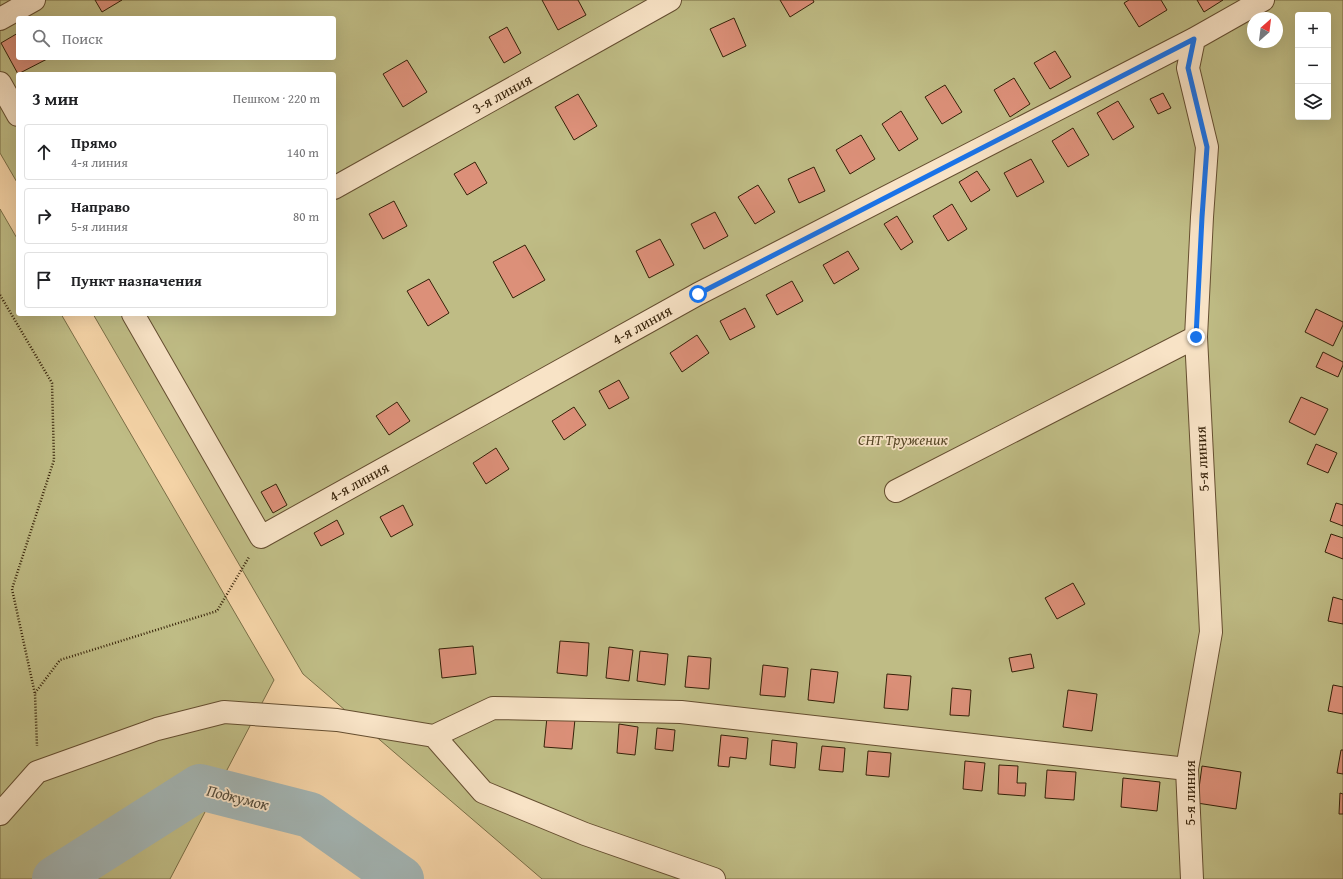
<!DOCTYPE html>
<html lang="ru">
<head>
<meta charset="utf-8">
<style>
  :root { --surface:#fff; --page:#f6f6f6; --text:#202124; --muted:#757577; --line:#e0e0e0 }
  body { margin:0; font-family:"Gentium Book Plus",serif; background:var(--page); color:var(--text) }
  .controls { position:absolute; right:12px; top:12px; display:grid; overflow:hidden; border-radius:4px; box-shadow:0 4px 16px #0002 }
  .controls button { width:36px; height:36px; display:grid; place-items:center; padding:0; border:0; border-bottom:1px solid var(--line); background:var(--surface); color:var(--text); font:20px sans-serif }
  .compass { position:absolute; left:1247px; top:12px; width:36px; height:36px; border-radius:50%; background:var(--surface); box-shadow:0 4px 16px #0002; rotate:28deg }
  .stop { position:absolute; width:12px; height:12px; margin:-9px; border:3px solid #1a73e8; border-radius:50%; background:#fff }
  .stop.end { background:#1a73e8; border-color:#fff; box-shadow:0 1px 4px #0008 }
  .list { margin:0; padding:0; list-style:none }
  h2 { display:flex; justify-content:space-between; align-items:center; height:52px; margin:0; padding:0 16px; font-size:17px }
  h2 small { font-size:13px; font-weight:400; color:var(--muted) }
  .list li { display:grid; grid-template-columns:26px 1fr auto; gap:12px; align-items:center; box-sizing:border-box; height:56px; margin:0 8px 8px; padding:0 8px; border:1px solid var(--line); border-radius:4px }
  .list b { display:block; font-size:15px; white-space:nowrap }
  .list p { margin:0; font-size:13px; white-space:nowrap; color:var(--muted) }
  .list em { font-size:13px; font-style:normal; color:var(--muted) }
  .icon { flex:none; width:22px; height:22px; fill:none; stroke:currentColor; stroke-width:2; stroke-linecap:round; stroke-linejoin:round }
  .map { position:relative; flex:none; width:1343px; height:879px; overflow:hidden }
  .search { position:absolute; background:var(--surface); box-shadow:0 4px 16px #0002; left:16px; top:16px; width:320px; height:44px; display:flex; align-items:center; gap:10px; box-sizing:border-box; padding:0 14px; border-radius:4px; color:var(--muted); font-size:15px }
  .panel { position:absolute; background:var(--surface); box-shadow:0 4px 16px #0002; left:16px; top:72px; width:320px; height:244px; border-radius:4px }
  .map>svg:first-child { display:block }
</style>
</head>
<body>
<div class="map">
<svg width="1343" height="879" viewBox="0 0 1343 879">
  <rect width="100%" height="100%" fill="#f5d4a7"/>
  <filter id="stains"><feTurbulence type="fractalNoise" baseFrequency=".005" numOctaves="4"/><feColorMatrix values="0 0 0 0 .2 0 0 0 0 .09 0 0 0 0 .02 0 0 0 .5 -.17"/></filter>
  <radialGradient id="worn" r=".72"><stop offset=".6" stop-color="#630" stop-opacity="0"/><stop offset="1" stop-color="#630" stop-opacity=".3"/></radialGradient>
  <path fill="#bfbc85" stroke="#7a6e46" fill-rule="evenodd" d="M0,0H1343V879H542L303,674L93,314H334V74H18V184L0,153ZM1298,15H1328V117H1298ZM18,18H334V58H18ZM1253,18H1277V42H1253Z
    M0,209L18,240V314H61L274,680L170,879H0Z"/>
  <g fill="none" stroke-linecap="round" stroke-linejoin="round">
    <path stroke="#a3b5b4" stroke-width="46" d="M55,879L200,787L310,815L401,879"/>
  </g>
  <path fill="#dc9079" stroke="#352108" d="M95,0H122L102,12Z
    M542,0H578L586,15L558,30Z
    M780,0H813L814,2L790,17Z
    M1129,0H1161L1167,10L1139,27L1124,3Z
    M1197,0H1223L1204,12Z
    M734,18L746,46L723,57L710,29Z
    M507,27L521,53L504,63L489,37Z
    M18,33V58H49L18,74L1,43Z
    M1055,51L1071,77L1050,89L1034,63Z
    M407,60L427,92L403,107L383,74Z
    M1014,78L1030,104L1010,117L994,90Z
    M945,85L962,112L942,124L925,97Z
    M1163,93L1171,108L1158,114L1150,99Z
    M578,94L597,126L574,140L555,107Z
    M1118,101L1134,127L1113,140L1097,113Z
    M901,111L918,139L899,151L882,124Z
    M1073,128L1089,155L1068,167L1052,141Z
    M861,135L875,159L850,174L836,150Z
    M1031,159L1044,182L1017,197L1004,173Z
    M475,162L487,183L467,195L454,174Z
    M814,167L825,191L799,203L788,179Z
    M977,171L990,190L971,202L959,182Z
    M758,185L775,212L755,224L738,197Z
    M394,201L407,226L383,239L369,214Z
    M952,204L967,229L948,241L933,216Z
    M715,212L728,236L704,249L691,224Z
    M897,216L913,242L901,250L884,224Z
    M660,239L674,265L649,278L636,251Z
    M525,245L545,280L513,298L493,262Z
    M848,251L859,269L834,284L823,265Z
    M429,279L449,313L428,326L407,291Z
    M792,281L803,301L777,315L766,295Z
    M745,308L755,327L730,340L720,321Z
    M1316,309L1343,322V325L1333,346L1305,332Z
    M697,335L709,353L682,372L670,353Z
    M1323,352L1343,362V365L1338,377L1316,367Z
    M619,380L629,398L609,409L599,391Z
    M1301,397L1328,409L1315,435L1289,422Z
    M397,402L410,421L389,435L376,416Z
    M574,407L586,425L564,440L552,421Z
    M1316,444L1337,453L1328,473L1307,464Z
    M496,448L509,469L486,484L473,463Z
    M276,484L287,505L273,513L261,492Z
    M1336,503L1343,505V526L1330,521Z
    M403,505L413,525L391,537L380,517Z
    M337,520L344,534L321,546L314,533Z
    M1331,534L1343,538V559L1325,552Z
    M1073,583L1085,604L1057,619L1045,598Z
    M1333,597L1343,600V624L1328,621Z
    M560,641L589,643L587,676L557,673Z
    M473,646L476,674L442,678L439,649Z
    M609,647L633,650L629,681L606,678Z
    M640,651L668,654L665,685L637,681Z
    M1031,654L1034,668L1012,672L1009,658Z
    M688,656L711,658L709,689L685,687Z
    M763,665L788,668L785,697L760,695Z
    M811,669L838,672L834,703L808,700Z
    M887,674L911,676L908,710L884,708Z
    M1333,685L1343,687V714L1328,711Z
    M952,688L971,690L969,716L950,715Z
    M1068,690L1097,694L1092,731L1063,727Z
    M547,717L575,719L572,749L544,747Z
    M619,724L638,727L635,755L617,753Z
    M657,728L675,730L673,751L655,749Z
    M721,735L748,738L746,759L730,757L729,767L718,766Z
    M772,740L797,743L795,768L770,765Z
    M822,746L845,748L843,772L819,770Z
    M1341,750H1343V774L1337,773Z
    M868,751L891,753L889,777L866,775Z
    M965,761L985,763L982,791L963,789Z
    M999,765L1018,766L1017,783H1026L1025,796L998,794Z
    M1202,766L1241,772L1236,809L1197,803Z
    M1047,770L1076,772L1074,800L1045,798Z
    M1123,778L1160,782L1157,811L1121,807Z
    M1340,793L1343,794V814H1339Z"/>
  <g fill="none" stroke-linecap="round" stroke-linejoin="round">
    <g stroke="#654e30" stroke-width="24">
      <path id="street" d="M0,19L34,0
        M0,83L18,115
        M334,188L670,0
        M133,314L261,537L698,294L1194,39L1263,0
        M896,491L1196,337
        M434,736L493,708L681,712L1187,769
        M0,814L37,772L157,729L224,712L337,720L434,736L483,792L585,834L714,879
        M1192,879L1187,769L1211,632L1196,337L1202,217L1207,147L1188,68L1194,39"/>
    </g>
    <path stroke="#352108" stroke-width="2.5" stroke-dasharray="1 2" stroke-linecap="butt" d="M0,295L52,383L54,460L12,589L35,694L37,746
      M35,693L60,660L217,611L249,557"/>
    <use href="#street" stroke="#f8e3c6" stroke-width="22"/>
  </g>
  <g fill="none" stroke-linecap="round" stroke-linejoin="round">
    <path stroke="#1a73e8" stroke-width="5" d="M698,294L1194,39L1188,68L1207,147L1202,217L1196,337"/>
  </g>
  <g text-anchor="middle" stroke-width="3.5" stroke-linejoin="round" paint-order="stroke">
    <g font-size="15" fill="#352108" stroke="#f8e3c6">
      <text transform="translate(502 94) rotate(-29)" y="5">3-я линия</text>
      <text transform="translate(642 325) rotate(-29)" y="5">4-я линия</text>
      <text transform="translate(1202 459) rotate(-93)" y="5">5-я линия</text>
      <text transform="translate(359 482) rotate(-29)" y="5">4-я линия</text>
      <text transform="translate(1190 793) rotate(-90)" y="5">5-я линия</text>
    </g>
    <g font-size="15" font-style="italic" fill="#584827" stroke="#f8e3c6">
      <text x="903" y="445">СНТ Труженик</text>
    </g>
    <g font-size="16" font-style="italic" fill="#564d3c" stroke="#f8e3c6">
      <text transform="translate(238 797) rotate(14)" y="6">Подкумок</text>
    </g>
  </g>
  <rect width="100%" height="100%" filter="url(#stains)"/>
  <rect width="100%" height="100%" fill="url(#worn)"/>
</svg>
<div class="controls">
<button>+</button>
<button>−</button>
<button><svg class="icon" aria-label="layers" viewBox="0 0 24 24"><path d="M12 4l9 5-9 5-9-5zM3 14l9 5 9-5"/></svg></button>
</div>
<svg class="compass" viewBox="-18 -18 36 36"><path d="M0-13l5 13h-10z" fill="#e53935"/><path d="M0 13l5-13h-10z" fill="#757577"/></svg>
<div class="stop" style="left:698px;top:294px"></div>
<div class="stop end" style="left:1196px;top:337px"></div>
<div class="search"><svg class="icon" aria-label="search" viewBox="0 0 24 24"><circle cx="10" cy="10" r="6"/><path d="M15 15l6 6"/></svg>Поиск</div>
<section class="panel">
<h2>3 мин<small>Пешком · 220 m</small></h2>
<ul class="list">
<li><svg class="icon" aria-label="ahead" viewBox="0 0 24 24"><path d="M12 20V5M6 11l6-6 6 6"/></svg><div><b>Прямо</b><p>4-я линия</p></div><em>140 m</em></li>
<li><svg class="icon" aria-label="right" viewBox="0 0 24 24"><path d="M7 20v-9h11M14 6l5 5-5 5"/></svg><div><b>Направо</b><p>5-я линия</p></div><em>80 m</em></li>
<li><svg class="icon" aria-label="arrive" viewBox="0 0 24 24"><path d="M6 21V4h12l-3 4 3 4H6"/></svg><div><b>Пункт назначения</b></div></li>
</ul>
</section>
</div>
</body>
</html>
